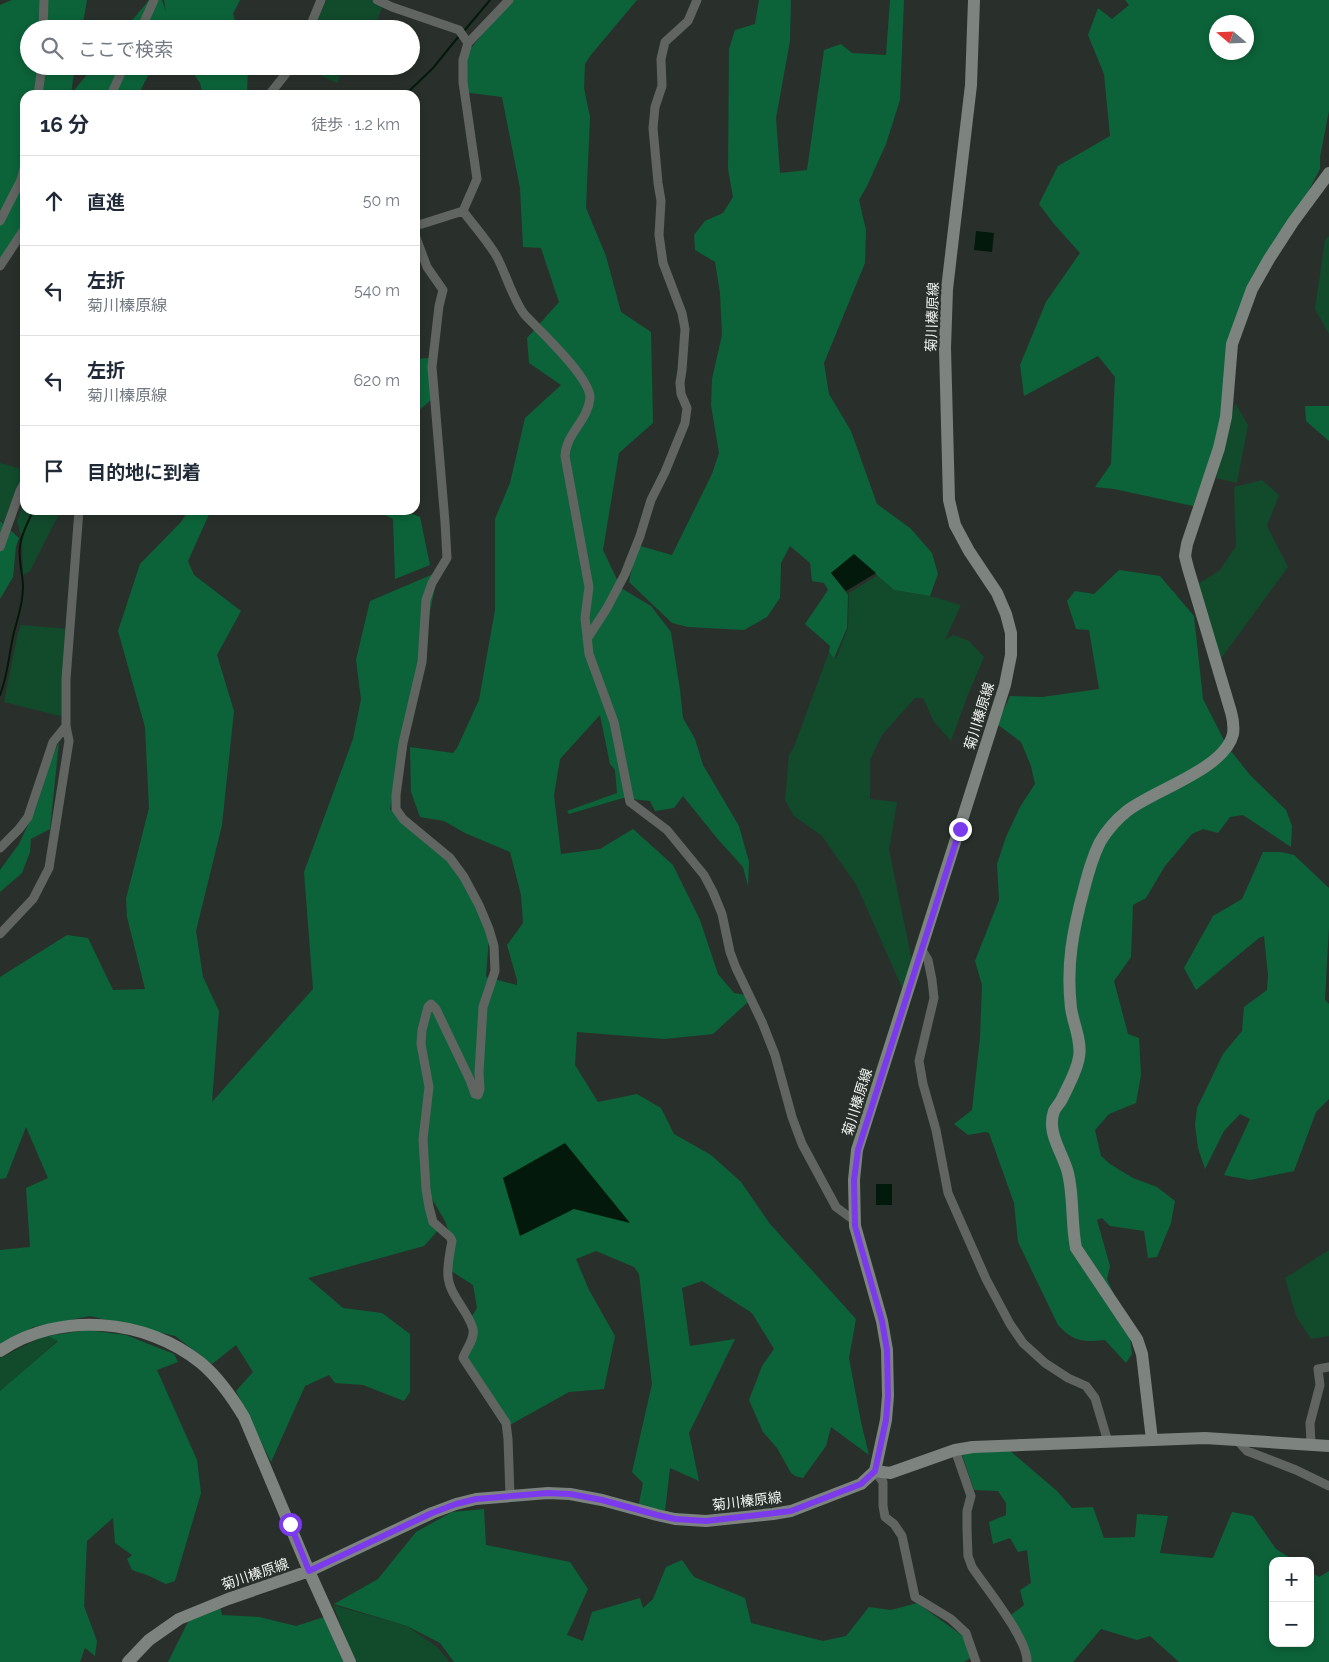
<!DOCTYPE html>
<html lang="ja">
<head>
<meta charset="utf-8">
<style>
  :root { --surface:#fff; --page:#f6f6f7; --text:#1f2937; --muted:#747a83; --line:#e0e1e3 }
  body { margin:0; font-family:Raleway,"Noto Sans JP",sans-serif; background:var(--page); color:var(--text) }
  .controls { position:absolute; right:15px; bottom:15px; display:grid; overflow:hidden; border-radius:10px; box-shadow:0 2px 8px #0003 }
  .controls button { width:45px; height:45px; display:grid; place-items:center; padding:0; border:0; border-bottom:1px solid var(--line); background:var(--surface); color:var(--text); font:25px sans-serif }
  .compass { position:absolute; left:1209px; top:15px; width:45px; height:45px; border-radius:50%; background:var(--surface); box-shadow:0 2px 8px #0003; rotate:289deg }
  .stop { position:absolute; width:15px; height:15px; margin:-11px; border:4px solid #7c3aed; border-radius:50%; background:#fff }
  .stop.end { background:#7c3aed; border-color:#fff; box-shadow:0 1px 5px #0008 }
  .list { margin:0; padding:0; list-style:none }
  h2 { display:flex; justify-content:space-between; align-items:center; height:65px; margin:0; padding:0 20px; font-size:21px }
  h2 small { font-size:16px; font-weight:400; color:var(--muted) }
  .list li { display:grid; grid-template-columns:32px 1fr auto; gap:15px; align-items:center; box-sizing:border-box; height:90px; padding:0 20px; border-top:1px solid var(--line) }
  .list b { display:block; font-size:19px; white-space:nowrap }
  .list p { margin:0; font-size:16px; white-space:nowrap; color:var(--muted) }
  .list em { font-size:16px; font-style:normal; color:var(--muted) }
  .icon { flex:none; width:28px; height:28px; fill:none; stroke:currentColor; stroke-width:2; stroke-linecap:round; stroke-linejoin:round }
  .map { position:relative; flex:none; width:1329px; height:1662px; overflow:hidden }
  .search { position:absolute; background:var(--surface); box-shadow:0 2px 8px #0003; left:20px; top:20px; width:400px; height:55px; display:flex; align-items:center; gap:12px; box-sizing:border-box; padding:0 18px; border-radius:28px; color:var(--muted); font-size:19px }
  .panel { position:absolute; background:var(--surface); box-shadow:0 2px 8px #0003; left:20px; top:90px; width:400px; height:425px; border-radius:15px }
  .map>svg:first-child { display:block }
</style>
</head>
<body>
<div class="map">
<svg width="1329" height="1662" viewBox="0 0 1329 1662">
  <rect width="100%" height="100%" fill="#29302b"/>
  <path fill="#124a2c" d="M326,0H371L383,5L374,29H314Z
    M300,66H345L337,83Z
    M1329,236V334L1315,309L1325,240Z
    M1235,403L1248,425L1237,483L1216,478Z
    M0,463L25,470V483L4,523L0,519Z
    M1262,480L1279,495L1267,526L1288,567L1220,660L1198,584L1220,570L1236,546L1234,487Z
    M25,498V510H61L30,571L23,575L22,540L17,522Z
    M878,575L894,590L930,596L961,605L945,640L953,635L969,641L984,657L967,697L951,741L934,722L923,698H915L882,735L870,760V799L897,802L889,850L913,966L903,990L857,886L822,836L794,816L785,800L789,755L794,747L829,652L836,659L848,628L849,593Z
    M21,625L70,629L64,717L4,702L18,633Z
    M1329,1250V1336L1311,1339L1296,1316L1285,1278Z
    M46,1335L58,1340L0,1392V1358Z
    M333,1605L407,1626L437,1647L450,1662H355Z"/>
  <path fill="#0c6339" fill-rule="evenodd" d="M12,0H87L82,29H29V66H75L71,94L94,66H153L138,95H25V228L0,260V5Z
    M149,0H162L166,12L164,0H240L233,14L238,29H169L167,21L165,29H125Z
    M510,0H637L590,56L585,64L584,88L590,117L586,208L606,256L621,312L651,332L653,423L619,453L603,550L621,588L651,606L671,632L680,690L683,718L695,739L703,765L739,826L749,862L748,886L743,867L716,837L683,796L674,808L655,811L650,801L623,798L569,814L567,811L617,793L615,770L610,764L600,715L560,759L554,795L561,854L600,849L633,829L673,865L700,920L718,974L734,993L746,995L749,1001L713,1034L664,1039L577,1032L575,1065L598,1102L637,1094L661,1108L674,1134L711,1155L741,1182L770,1224L856,1319L849,1358L861,1422L869,1455L831,1427L826,1446L803,1478L795,1476L791,1473L777,1448L763,1432L749,1400L762,1366L774,1349L752,1313L702,1281L682,1288L690,1346L735,1339L689,1433L699,1481L670,1468L665,1511L638,1508L643,1483L632,1472L652,1384L639,1274L634,1267L596,1251L576,1259L589,1290L615,1336L604,1389L569,1392L506,1427L463,1358L472,1339L467,1324L477,1308L473,1285L448,1269L452,1241L445,1221L428,1192L439,1229L424,1246L308,1278L343,1308L382,1313L410,1334V1392L404,1401L363,1385L335,1383L329,1375L305,1386L271,1462L236,1391L253,1372L236,1345L212,1364L175,1336L90,1316L33,1327L0,1347V1250L30,1247L26,1188L48,1178L26,1127L6,1178L0,1179V977L67,935L88,938L113,990L145,989L127,917L126,899L149,808L145,727L118,631L140,564L181,522L189,510H211L188,561L194,575L241,611L217,655L234,711L222,825L196,931L203,977L219,1011L212,1102L313,989L304,872L353,739L361,699L356,660L370,601L438,572L390,809L447,856L473,894L489,936L486,977L517,985V980L507,945L523,923L521,895L510,852L465,833L444,821L420,817L411,792L410,747L453,753L457,748L479,700L495,610V519L510,483L525,418L561,385L529,363L527,338L559,302L541,248L523,247L520,188L502,97L462,92L467,53Z
    M759,0H791L790,41L776,118L780,173L807,170L824,50L841,44L852,53L886,55L890,0H904L900,100L886,144L867,186L859,200L866,230L865,263L824,363L829,394L851,431L877,504L910,528L932,553L938,574L930,596L894,590L854,555L831,573L848,595L847,628L834,658L829,652L830,646L805,624L828,590L824,583L812,581L810,563L790,546L781,563L780,598L767,617L744,630L688,627L672,623L629,582L637,545L672,555L712,474L719,453L711,405L712,379L722,335L720,293L715,262L695,250L694,235L705,221L723,213L733,197L728,169L729,49L735,30L755,24Z
    M1125,0H1329V111L1320,157V169L1228,347L1226,417L1193,506L1114,489L1095,487L1111,464L1115,377L1098,356L1024,396L1020,365L1046,302L1080,253L1054,224L1039,204L1058,166L1110,136L1104,74L1088,35L1098,8L1112,19L1129,5ZM1216,22H1246V52H1216Z
    M188,66H248L247,95H203L200,83Z
    M429,358L432,399L415,414V359Z
    M1305,406H1329V441L1306,421Z
    M375,510H403L420,517L430,565L395,579L393,519Z
    M0,521L19,538L16,546L13,577L0,599Z
    M1119,570L1160,576L1194,616L1203,699L1227,746L1250,775L1286,810L1292,826L1291,847L1243,815L1230,817L1218,833L1203,829L1192,834L1165,866L1146,898L1133,905L1131,957L1114,981L1128,1034L1139,1038L1141,1075L1136,1103L1109,1114L1095,1130L1101,1156L1110,1164L1133,1178L1157,1187L1175,1201L1171,1223L1157,1257L1148,1258L1144,1231L1110,1226L1102,1218L1097,1220L1110,1266L1107,1279L1129,1328L1132,1354L1126,1363L1105,1340C1084,1342 1073,1342 1058,1325L1018,1242L1014,1203L989,1133L985,1132L968,1135L954,1124L972,1110L980,1038L982,985L975,961L999,900L997,864L1006,837L1020,807L1035,784L1031,766L1021,742L997,724L1010,696L1042,697L1099,689L1089,630L1076,629L1067,601L1075,591L1094,594Z
    M59,742L50,829L31,839L30,852L22,873L0,892V870L19,844L36,808L51,760Z
    M1263,852H1281L1294,855L1329,888V927L1325,1000L1329,1004V1099L1316,1112L1294,1171L1250,1180L1224,1175L1250,1119L1240,1114L1224,1131L1205,1169L1198,1148L1195,1125L1197,1108L1223,1054L1242,1031L1244,1007L1267,990L1268,975L1264,936L1259,938L1196,990L1184,968L1213,916L1242,899Z
    M87,1330L126,1335L174,1354L178,1362L157,1370L197,1460L201,1493L175,1581L166,1584L147,1575L132,1570L127,1559L132,1555L115,1543L113,1518L87,1541L84,1606L97,1641L95,1656L85,1648L80,1662H0V1391L58,1341L48,1336Z
    M1009,1450L1057,1491L1072,1508L1093,1507L1104,1538L1135,1537L1137,1514L1168,1516L1160,1553L1213,1558L1232,1512L1253,1516L1276,1549L1295,1561H1273V1643H1310V1571L1319,1577L1329,1571V1662H1179L1150,1636L1137,1640L1101,1629L1073,1662H1028L1011,1615L1024,1605L1020,1590L1031,1583L1027,1550L1018,1552L1010,1538L993,1544L989,1522L1006,1515V1503L998,1491L974,1490L962,1455L976,1451Z
    M484,1509L486,1545L570,1562L588,1589L567,1635L583,1641L592,1612L640,1598L643,1608L653,1599L666,1567L682,1560L694,1577L745,1598L751,1623L823,1641L846,1636L869,1607L891,1610L917,1603L963,1636L972,1657L964,1662H454L440,1643L407,1626L334,1604L378,1579L416,1532L452,1512Z
    M220,1607L222,1615L259,1617L296,1626L324,1617L343,1662H168L192,1614Z"/>
  <path fill="#02190b" d="M976,231L994,233L992,252L974,250Z
    M854,554L876,573L846,591L831,573Z
    M565,1143L630,1223L574,1209L520,1236L503,1178Z
    M876,1184H892V1205H876Z"/>
  <g fill="none" stroke-linecap="round" stroke-linejoin="round">
    <path stroke="#02190b" stroke-width="2" d="M464,31L490,0
      M405,95L433,68L459,36
      M0,695C8,675 9,653 14,632C18,617 23,604 23,587C23,573 18,560 20,546C21,533 29,522 33,510"/>
    <path stroke="#616562" stroke-width="9" d="M377,0L392,7L459,30L468,43
      M43,29L44,0
      M141,29L154,0
      M309,29L321,0
      M38,95L42,66
      M111,95L124,66
      M269,95L292,66
      M463,211C474,226 488,241 497,257C505,272 515,304 525,315C539,330 591,378 590,398C588,421 566,433 565,456L589,587L585,618L589,654L614,722L630,802L667,830L704,875L713,892L722,914L730,952L736,968L762,1022L775,1055L792,1117L802,1144L836,1207L855,1221
      M0,221L21,180L25,164
      M415,225L422,224L463,211L477,179L463,82V60L468,43L509,0
      M415,235L427,267L443,290L439,306L432,367L445,522L447,558L432,583L426,600L422,662L403,743L396,795V809L403,819L450,858L464,877L479,905L489,929L494,946L495,971L483,1007L479,1073L480,1089L478,1095L475,1094L470,1080L436,1009L431,1004L428,1007L422,1030L421,1044L429,1087L423,1139L426,1189L429,1207L433,1222L450,1237L452,1241C450,1252 447,1265 448,1276C449,1295 469,1312 473,1329C475,1339 466,1349 463,1358L506,1423L508,1439L510,1496
      M0,266L25,228
      M0,547L20,491L25,482
      M587,639L607,608L625,574L640,536L651,500L665,472L685,423L687,408L681,394L680,383L682,370L685,329L682,313L663,263L659,235L661,201L658,183L653,128L655,107L662,86L661,59L665,42L688,21L697,0
      M0,848L19,829L28,817L53,742L66,726
      M0,934L33,899L49,868L69,741L66,726V679L79,510
      M922,950L928,960L932,980L934,998L919,1061L923,1084L936,1130L948,1193L986,1279L1010,1324L1023,1343L1045,1363L1068,1378L1086,1386L1095,1398L1108,1442
      M1237,1440L1247,1451L1296,1470L1329,1486
      M1311,1444L1310,1423L1320,1385L1318,1369L1329,1367
      M955,1450L971,1496L967,1511V1529L968,1556L972,1567C986,1588 1028,1639 1027,1662
      M875,1471L883,1482V1506L885,1517L894,1524L902,1536L915,1597L951,1619L966,1633L976,1662"/>
    <path stroke="#7d837f" stroke-width="12" d="M0,1351C59,1311 146,1318 201,1363C219,1378 232,1397 244,1417L309,1571L350,1662
      M1152,1440L1142,1354L1137,1339L1076,1248C1071,1223 1074,1198 1068,1173C1063,1153 1046,1133 1054,1111C1056,1107 1060,1103 1062,1099C1068,1086 1077,1071 1079,1057C1082,1041 1073,1023 1071,1008C1066,964 1073,930 1084,889C1088,873 1093,856 1100,842C1107,830 1117,819 1127,811C1154,790 1225,769 1233,734C1234,727 1233,719 1231,712L1188,568L1185,556L1187,544L1219,448L1226,417L1232,344L1252,289L1269,259L1293,222L1329,173
      M875,1471L890,1473L955,1450L973,1447L1205,1438L1329,1446
      M128,1662L149,1640L179,1619L228,1599L309,1571L432,1513L456,1504L476,1499L548,1493L570,1494L602,1500L657,1515L675,1519L706,1521L773,1514L791,1511L861,1484L875,1471L886,1420L888,1396L887,1350L882,1321L855,1226L854,1180L857,1150L1005,685L1011,655V633L1006,614L997,593L969,551L955,525L949,500L945,348L947,289L971,85L974,0"/>
  </g>
  <g fill="none" stroke-linecap="round" stroke-linejoin="round">
    <path stroke="#7c3aed" stroke-width="6" d="M290,1524L309,1571L432,1513L456,1504L476,1499L548,1493L570,1494L602,1500L657,1515L675,1519L706,1521L791,1511L861,1484L875,1471L886,1420L888,1396L887,1350L882,1321L855,1226L854,1180L858,1150L960,829"/>
  </g>
  <g text-anchor="middle" stroke-width="5" stroke-linejoin="round" paint-order="stroke">
    <g font-size="14" fill="#f0f4f1" stroke="#29302b">
      <text transform="translate(932 317) rotate(-88)" y="5">菊川榛原線</text>
      <text transform="translate(979 716) rotate(-73)" y="5">菊川榛原線</text>
      <text transform="translate(857 1102) rotate(-73)" y="5">菊川榛原線</text>
      <text transform="translate(747 1501) rotate(-7)" y="5">菊川榛原線</text>
      <text transform="translate(255 1574) rotate(-19)" y="5">菊川榛原線</text>
    </g>
  </g>
</svg>
<div class="controls">
<button>+</button>
<button>−</button>
</div>
<svg class="compass" viewBox="-18 -18 36 36"><path d="M0-13l5 13h-10z" fill="#e53935"/><path d="M0 13l5-13h-10z" fill="#747a83"/></svg>
<div class="stop" style="left:290px;top:1524px"></div>
<div class="stop end" style="left:960px;top:829px"></div>
<div class="search"><svg class="icon" aria-label="search" viewBox="0 0 24 24"><circle cx="10" cy="10" r="6"/><path d="M15 15l6 6"/></svg>ここで検索</div>
<section class="panel">
<h2>16 分<small>徒歩 · 1.2 km</small></h2>
<ul class="list">
<li><svg class="icon" aria-label="ahead" viewBox="0 0 24 24"><path d="M12 20V5M6 11l6-6 6 6"/></svg><div><b>直進</b></div><em>50 m</em></li>
<li><svg class="icon" aria-label="left" viewBox="0 0 24 24"><path d="M17 20v-9H6M10 6l-5 5 5 5"/></svg><div><b>左折</b><p>菊川榛原線</p></div><em>540 m</em></li>
<li><svg class="icon" aria-label="left" viewBox="0 0 24 24"><path d="M17 20v-9H6M10 6l-5 5 5 5"/></svg><div><b>左折</b><p>菊川榛原線</p></div><em>620 m</em></li>
<li><svg class="icon" aria-label="arrive" viewBox="0 0 24 24"><path d="M6 21V4h12l-3 4 3 4H6"/></svg><div><b>目的地に到着</b></div></li>
</ul>
</section>
</div>
</body>
</html>
